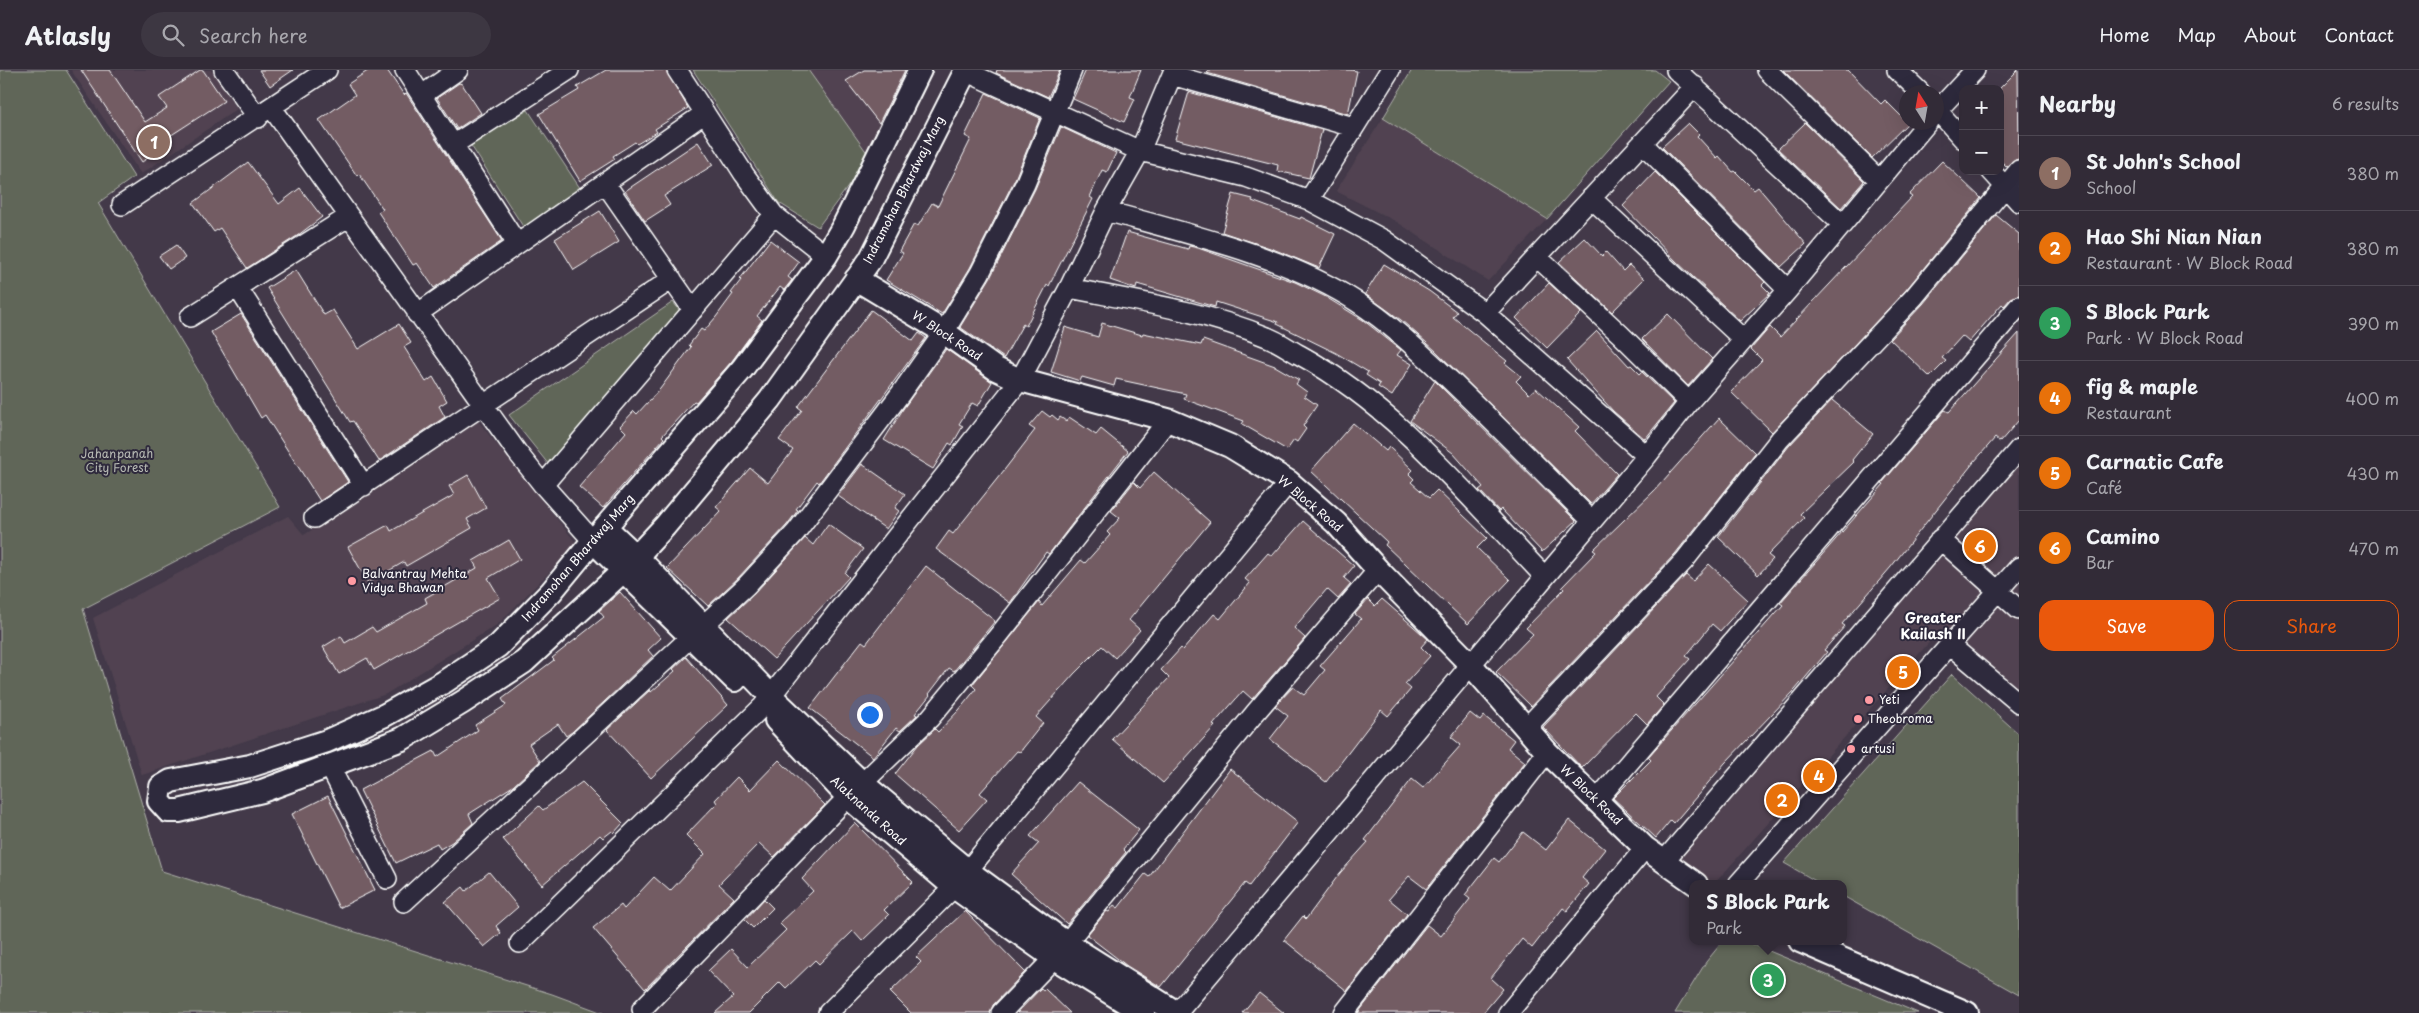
<!DOCTYPE html>
<html lang="en">
<head>
<meta charset="utf-8">
<style>
  :root { --surface:#322b37; --page:#3d3742; --text:#f1f3f6; --muted:#a8a7ad; --line:#4d4752; --accent:#ea580c }
  body { margin:0; font-family:"Playpen Sans",sans-serif; background:var(--page); color:var(--text) }
  .controls { position:absolute; right:15px; top:15px; display:grid; overflow:hidden; border-radius:10px; box-shadow:0 5px 20px #0002 }
  .controls button { width:45px; height:45px; display:grid; place-items:center; padding:0; border:0; border-bottom:1px solid var(--line); background:var(--surface); color:var(--text); font:25px sans-serif }
  .compass { position:absolute; left:1899px; top:15px; width:45px; height:45px; border-radius:50%; background:var(--surface); box-shadow:0 5px 20px #0002; rotate:349deg }
  .you { position:absolute; left:869px; top:644px; width:18px; height:18px; margin:-12px; border:4px solid #fff; border-radius:50%; background:#1a73e8; box-shadow:0 0 0 8px #1a73e833 }
  .badge { display:grid; place-items:center; width:32px; height:32px; border-radius:50%; background:var(--accent); color:#fff; font-size:16px; font-weight:700 }
  .pin { position:absolute; translate:-50% -50%; border:2px solid #fff; box-shadow:0 1px 5px #0006 }
  .popup { position:absolute; left:1689px; top:810px; width:158px; height:65px; box-sizing:border-box; display:grid; place-content:center; border-radius:10px; background:var(--surface); filter:drop-shadow(0 1px 4px #0005); font-size:16px; white-space:nowrap; color:var(--muted) }
  .popup b { font-size:19px; color:var(--text) }
  .popup::after { content:''; position:absolute; left:50%; top:100%; margin-left:-10px; border:10px solid transparent; border-top-color:var(--surface) }
  .list { margin:0; padding:0; list-style:none }
  h2 { display:flex; justify-content:space-between; align-items:center; height:65px; margin:0; padding:0 20px; font-size:21px }
  h2 small { font-size:16px; font-weight:400; color:var(--muted) }
  .list li { display:grid; grid-template-columns:32px 1fr auto; gap:15px; align-items:center; box-sizing:border-box; height:75px; padding:0 20px; border-top:1px solid var(--line) }
  .list b { display:block; font-size:19px; white-space:nowrap }
  .list p { margin:0; font-size:16px; white-space:nowrap; color:var(--muted) }
  .list em { font-size:16px; font-style:normal; color:var(--muted) }
  .actions { display:flex; gap:10px; padding:15px 20px }
  .actions a { flex:1; padding:11px 0; border:1px solid var(--accent); border-radius:15px; text-align:center; font-size:18px; color:var(--accent) }
  .actions .main { background:var(--accent); color:#fff }
  .icon { flex:none; width:28px; height:28px; fill:none; stroke:currentColor; stroke-width:2; stroke-linecap:round; stroke-linejoin:round }
  .map { position:relative; flex:none; width:2019px; height:943px; overflow:hidden }
  header { display:flex; align-items:center; gap:30px; box-sizing:border-box; height:70px; padding:0 25px; background:var(--surface); border-bottom:1px solid var(--line) }
  header strong { font-size:24px }
  nav { display:flex; gap:28px; margin-inline-start:auto; font-size:18px }
  .search { width:350px; height:45px; background:var(--page); display:flex; align-items:center; gap:12px; box-sizing:border-box; padding:0 18px; border-radius:28px; color:var(--muted); font-size:19px }
  main { display:flex }
  aside { flex:1; background:var(--surface) }
  .map>svg:first-child { display:block }
</style>
</head>
<body>
<header>
<strong>Atlasly</strong>
<div class="search"><svg class="icon" aria-label="search" viewBox="0 0 24 24"><circle cx="10" cy="10" r="6"/><path d="M15 15l6 6"/></svg>Search here</div>
<nav><a>Home</a><a>Map</a><a>About</a><a>Contact</a></nav>
</header>
<main>
<div class="map">
<svg width="2019" height="943" viewBox="0 0 2019 943">
  <rect width="100%" height="100%" fill="#433949"/>
  <filter id="ink" filterUnits="userSpaceOnUse"><feTurbulence type="fractalNoise" baseFrequency=".02" numOctaves="2"/><feDisplacementMap in="SourceGraphic" scale="10" xChannelSelector="R" yChannelSelector="G"/><feConvolveMatrix kernelMatrix="1 2 1 2 8 2 1 2 1" color-interpolation-filters="sRGB"/></filter>
  <g filter="url(#ink)">
    <path fill="#514351" d="M71,0H211L237,39L141,104Z
      M808,0H907L870,87Z
      M1383,48L1547,149L1488,211L1397,152L1336,121Z
      M478,351L577,474L498,554L386,624L142,705L93,548L288,446L304,465Z
      M2019,392V625L1941,559L1714,814H1700L1672,790Z"/>
    <path fill="#606658" stroke="#b0b2ac" d="M0,0H66L134,107L98,133L280,437L83,539L162,801L552,924L603,943H0Z
      M693,0H808L870,87L818,157L779,133Z
      M1412,0H1655L1669,11L1547,149L1383,48Z
      M528,40L580,118L524,158L470,74Z
      M673,232L681,242L549,395L509,345Z
      M1952,604L2019,664V925L1843,826V814H1821L1784,793Z
      M1723,871H1745L1918,943H1675L1706,892Z"/>
    <path fill="#735b64" stroke="#fff" d="M81,0H110L145,52L167,38L159,27L200,0H203L224,31L159,73L162,78L142,92Z
      M259,0H293L270,16Z
      M369,0H387L404,25L406,23L502,171L434,218L417,193L413,195L378,142L383,139L359,104L357,106L319,50L355,25L348,14Z
      M606,0H666L688,38L655,59L657,62L637,74L635,72L613,86L615,89L580,111L539,44L579,20L577,17Z
      M864,0H905L879,53L846,11Z
      M997,0H1060L1048,27L996,3Z
      M1086,0H1141L1130,27L1135,29L1124,52L1073,29Z
      M1208,0H1350L1357,1L1348,44L1207,3Z
      M1783,0H1848L1881,34L1885,30L1908,53L1872,88Z
      M2018,0L2019,89L2015,90L2007,97L2000,90V18Z
      M459,13L462,14L481,43L457,59L437,28Z
      M1189,22L1322,60L1309,108L1277,101L1278,95L1175,69Z
      M986,23L1040,48L1015,109L970,198L942,244L886,210L903,183L899,181L914,154L918,156L932,133L938,136L971,69L965,66Z
      M1688,53L1699,64L1697,66L1717,88L1719,86L1733,102L1735,101L1754,120L1758,117L1806,174L1781,197L1662,77Z
      M1805,53L1864,111L1841,138L1778,79Z
      M1061,57L1116,83L1107,102L1102,100L1090,127L1093,129L1049,216L1047,215L1026,256L1023,254L1004,288L960,257L990,208L1035,119Z
      M698,72L713,95L664,126L670,135L645,151L625,121Z
      M1942,91L1981,128L1906,220L1772,362L1731,322L1762,290L1751,279L1770,257L1780,267L1912,127L1909,125Z
      M248,92L279,134L300,118L322,147L297,166L247,198L220,158L214,162L193,133Z
      M1655,102L1765,212L1762,215L1770,223L1740,251L1676,191L1623,136Z
      M1233,124L1253,129L1252,131L1300,149L1301,147L1335,164L1319,198L1273,179L1222,162Z
      M600,141L619,172L574,200L555,169Z
      M1996,145L2019,164V225L2011,228L2004,236L2002,234L1969,272L1962,266L1942,288L1946,291L1930,307L1890,269L1923,234Z
      M1127,162L1188,179L1189,176L1198,178L1295,212L1324,226L1363,250L1401,280L1397,285L1412,294L1392,326L1378,317L1380,314L1366,305L1368,302L1336,283L1277,254L1278,252L1216,232L1215,237L1137,214L1136,219L1110,210Z
      M1585,168L1602,186L1606,182L1623,201L1629,195L1644,209L1612,242L1559,192Z
      M770,170L799,192L788,207L792,210L784,220L780,217L757,246L762,250L732,291L696,332L694,331L662,366L664,368L603,438L579,417L626,362L620,356L634,341L637,344L660,319L691,277L689,275L701,259L704,261L716,247L733,224L731,223L741,210L740,209Z
      M176,175L185,188L169,199L159,186Z
      M1384,194L1429,221L1457,242L1453,247L1507,291L1505,293L1521,306L1516,311L1529,324L1536,318L1579,357L1575,361L1617,404L1591,434L1436,281L1401,250L1365,224Z
      M296,200L324,245L333,240L358,279L399,254L411,273L404,277L426,312L433,307L447,331L439,336L445,347L379,391L353,351L350,352L267,218Z
      M1549,213L1581,243L1547,278L1516,248Z
      M871,240L913,271L919,263L926,268L819,413L817,411L796,439L798,440L787,455L738,508L708,536L667,498L721,441L716,437L750,398L768,413L793,380L779,370L802,340L798,337Z
      M241,244L348,412L320,431L265,345L261,348L211,262Z
      M1668,244L1712,289L1688,316L1642,269Z
      M1102,253L1142,265L1143,263L1201,275L1203,270L1275,296L1299,310L1296,314L1307,322L1304,326L1317,335L1303,356L1306,359L1297,372L1294,370L1287,380L1242,354L1244,351L1184,329L1186,324L1116,309L1114,316L1082,307L1080,311L1051,302L1065,257L1098,267Z
      M1597,261L1629,296L1631,295L1640,304L1642,302L1674,333L1645,369L1613,341L1567,290Z
      M2019,263V350L2000,372L1995,368L1974,392L1891,497L1842,554L1845,556L1824,580L1827,582L1795,620L1725,693L1674,753L1671,750L1656,768L1613,728L1651,690L1648,687L1783,535L1780,533L1884,414L1882,413L1945,340L1949,342Z
      M946,279L992,312L978,336L972,333L959,354L963,356L952,375L949,373L933,399L884,370L903,339Z
      M1435,311L1576,451L1542,482L1501,439L1499,441L1479,420L1483,417L1453,383L1410,351Z
      M1832,330L1873,364L1852,390L1854,392L1800,444L1804,448L1768,485L1773,489L1758,505L1718,467L1789,376Z
      M1042,341L1050,347L1052,345L1058,350L1060,347L1066,351L1069,347L1096,365L1101,359L1128,381L1049,484L1046,482L1010,533L936,479L949,461L953,464L1005,399L1035,360L1029,356Z
      M1719,348L1755,383L1675,484L1531,636L1496,602L1533,564L1526,558L1564,519L1562,517L1596,482L1593,480L1654,421Z
      M1353,353L1386,381L1389,377L1413,400L1409,404L1414,409L1411,412L1429,428L1437,420L1487,468L1477,478L1510,510L1468,554L1385,475L1387,472L1311,401Z
      M862,394L905,424L895,438L899,441L886,459L838,426Z
      M1154,402L1210,452L1129,550L1140,560L1115,588L1102,576L1074,604L1036,647L1043,653L1020,682L1017,681L980,723L987,729L959,760L895,704L918,675L935,659L938,662L959,640L976,619L972,615L1039,532L1042,536L1081,490L1085,493L1110,465L1107,462L1120,448L1111,441L1134,412L1140,418Z
      M468,405L486,438L467,449L472,458L406,496L404,492L368,513L348,477L388,455L391,461L454,425L449,416Z
      M1303,451L1354,496L1344,508L1351,514L1338,529L1327,519L1294,558L1305,568L1252,629L1243,621L1213,655L1215,656L1163,713L1112,669L1169,608L1161,600L1181,578L1183,580L1214,544L1220,549L1250,513L1245,509L1268,483L1272,486Z
      M828,454L863,479L845,503L849,507L774,589L728,548L754,524L805,468L813,475Z
      M509,470L520,489L488,508L500,528L374,600L367,588L339,604L323,577L341,566L345,573L372,557L376,562L427,533L425,528L477,498L473,491Z
      M1709,494L1748,530L1720,561L1712,554L1686,586L1690,589L1656,627L1664,635L1647,654L1636,643L1582,698L1543,657L1686,505L1693,511Z
      M926,496L995,551L954,601L949,598L929,624L930,625L915,644L917,645L900,661L896,658L873,687L810,638L862,571L866,574Z
      M620,522L661,568L648,580L653,586L572,662L566,666L558,654L529,674L540,691L513,716L469,744L473,753L452,772L440,779L437,773L396,793L360,720L434,681L437,687L478,660L475,655L506,635L502,629L554,590L552,588L604,547L599,541Z
      M1368,529L1375,536L1382,529L1421,563L1428,569L1421,577L1430,586L1405,614L1411,619L1388,646L1381,640L1326,712L1270,669L1288,646L1275,636L1293,617L1304,625L1325,600L1320,596L1361,549L1355,544Z
      M686,587L728,635L651,708L607,660L650,620L651,622L675,601L673,599Z
      M1470,643L1480,651L1484,646L1514,670L1508,678L1525,692L1426,819L1409,806L1389,829L1407,844L1347,921L1284,870L1303,846L1306,849L1340,803L1368,772L1365,770L1412,709L1423,718L1461,675L1451,667Z
      M779,690L825,735L774,787L759,773L719,814L734,828L645,919L593,858L621,835L624,839L654,807L670,821L705,784L686,765L717,733L715,730L737,707L750,720Z
      M1230,699L1298,752L1249,816L1245,813L1161,917L1127,896L1087,865L1107,841L1109,842L1114,835L1118,838L1145,804L1149,807Z
      M582,712L623,753L614,763L612,761L603,768L600,765L542,815L503,769L539,736L543,740Z
      M1078,712L1139,760L1123,779L1126,782L1067,854L1011,804L1039,773L1030,766Z
      M328,726L375,820L339,838L292,744Z
      M1569,750L1605,779L1582,808L1589,814L1567,841L1563,838L1532,878L1522,869L1491,908L1503,919L1483,943H1358L1427,855L1441,866L1470,829L1465,825L1494,788L1499,792L1523,762L1546,780Z
      M855,753L913,812L884,840L889,845L862,871L853,861L819,894L815,890L786,918L780,912L749,943H715L733,927L708,901L731,879L748,897L786,860L779,853L813,821L802,809Z
      M489,802L518,837L496,856L501,863L484,877L445,832L463,817L466,821Z
      M764,829L773,838L753,858L745,850Z
      M965,841L1025,902L993,935L990,943H911L890,922L921,892L916,887Z
      M1041,918L1043,921L1045,919L1070,943H1017Z
      M1259,923L1284,943H1242Z"/>
    <g fill="none" stroke-linecap="round" stroke-linejoin="round">
      <g stroke="#fff" stroke-width="22">
        <path id="minor" d="M224,0L258,48
          M405,0L517,174
          M677,0L744,104L774,145L826,186
          M1676,0L1842,154
          M1767,0L1879,110
          M1897,0L1920,22
          M965,1L1140,81L1246,107L1309,130L1384,170L1485,243L1647,386
          M1172,5L1353,57
          M422,25L458,0
          M272,38L517,382L543,415L593,471
          M1936,39L1963,69
          M1936,42L1975,0
          M1642,73L1788,220
          M453,75L569,0
          M1991,101L2019,132
          M605,113L693,240
          M1591,128L1744,270
          M1309,130L1390,0
          M122,135L327,0
          M1106,141C1186,163 1288,187 1357,232C1391,254 1421,283 1450,310C1498,356 1545,404 1592,451
          M1537,187L1621,265L1689,332
          M238,218L364,416
          M1069,218C1135,231 1204,241 1267,267C1278,271 1289,279 1300,285C1397,338 1469,428 1545,507
          M1485,243L1695,16
          M417,244L705,43
          M190,247L348,147
          M543,415L774,145
          M314,448L672,209
          M1940,469L2019,540
          M1950,575L2019,633
          M1526,658L1684,491L1780,369L1914,227L2019,100
          M330,697L387,809
          M1597,730L2019,236
          M1664,791L2019,379
          M1738,814L2019,497
          M404,832L746,516L796,462L901,323L944,262L980,203L1025,114L1072,0
          M520,873L763,636L1020,310L1069,218L1106,141L1140,81L1174,0
          M642,939L848,727L930,648L999,565L1168,350
          M828,943L954,817L1289,412
          M1001,943L1054,888L1255,643L1378,500
          M1177,943L1647,386L1689,332L1788,220L1928,52
          M1344,943L1547,682
          M1508,943L1645,778"/>
      </g>
      <g stroke="#fff" stroke-width="26">
        <path id="tertiary" d="M920,0L844,155L826,186L742,299L593,471L551,522L498,576L444,612L385,645L327,671L250,696L171,711L161,717L159,731L168,741H179L262,721L402,669L463,632L524,592L622,502L665,456L770,330L870,190L966,0
          M856,209L944,262L996,299L1020,310L1168,350L1230,376L1289,412L1336,453L1378,500L1471,595L1547,682L1645,778L1696,814
          M605,457L637,487L771,626L862,713L968,801L1066,873L1177,943
          M593,471L735,610
          M776,650L848,727L954,817L1054,888L1143,943
          M1800,871L1967,943"/>
      </g>
      <use href="#minor" stroke="#2f2a3d" stroke-width="19"/>
      <use href="#tertiary" stroke="#2f2a3d" stroke-width="22"/>
    </g>
  </g>
  <g fill="#ff9aa2" stroke="#2f2a3d" stroke-width="2">
    <circle cx="352" cy="511" r="5"/>
    <circle cx="1869" cy="630" r="5"/>
    <circle cx="1858" cy="649" r="5"/>
    <circle cx="1851" cy="679" r="5"/>
  </g>
  <g text-anchor="middle" stroke-width="4" stroke-linejoin="round" paint-order="stroke">
    <g font-size="12" fill="#fff" stroke="#2f2a3d">
      <text transform="translate(904 120) rotate(-63)" y="4">Indramohan Bhardwaj Marg</text>
      <text transform="translate(947 266) rotate(33)" y="4">W Block Road</text>
      <text transform="translate(1310 434) rotate(40)" y="4">W Block Road</text>
      <text transform="translate(578 488) rotate(-49)" y="4">Indramohan Bhardwaj Marg</text>
      <text transform="translate(1591 725) rotate(44)" y="4">W Block Road</text>
      <text transform="translate(868 741) rotate(42)" y="4">Alaknanda Road</text>
    </g>
    <g font-size="12" fill="#b7bab4" stroke="#2f2a3d">
      <text x="117" y="388">Jahanpanah<tspan x="117" dy="14">City Forest</tspan></text>
    </g>
    <g font-size="12" fill="#fff" stroke="#2f2a3d" text-anchor="start">
      <text x="362" y="508">Balvantray Mehta<tspan x="362" dy="14">Vidya Bhawan</tspan></text>
      <text x="1879" y="634">Yeti</text>
      <text x="1868" y="653">Theobroma</text>
      <text x="1861" y="683">artusi</text>
    </g>
    <g font-size="14" font-weight="bold" fill="#fff" stroke="#2f2a3d">
      <text x="1933" y="553">Greater<tspan x="1933" dy="16">Kailash II</tspan></text>
    </g>
  </g>
</svg>
<div class="controls">
<button>+</button>
<button>−</button>
</div>
<svg class="compass" viewBox="-18 -18 36 36"><path d="M0-13l5 13h-10z" fill="#e53935"/><path d="M0 13l5-13h-10z" fill="#a8a7ad"/></svg>
<div class="you"></div>
<div class="pin badge" style="left:154px;top:72px;background:#8d6e63">1</div>
<div class="pin badge" style="left:1782px;top:730px;background:#e8710a">2</div>
<div class="pin badge" style="left:1768px;top:910px;background:#2e9e5b">3</div>
<div class="popup"><b>S Block Park</b>Park</div>
<div class="pin badge" style="left:1819px;top:706px;background:#e8710a">4</div>
<div class="pin badge" style="left:1903px;top:602px;background:#e8710a">5</div>
<div class="pin badge" style="left:1980px;top:476px;background:#e8710a">6</div>
</div>
<aside>
<h2>Nearby<small>6 results</small></h2>
<ul class="list">
<li><span class="badge" style="background:#8d6e63">1</span><div><b>St John's School</b><p>School</p></div><em>380 m</em></li>
<li><span class="badge" style="background:#e8710a">2</span><div><b>Hao Shi Nian Nian</b><p>Restaurant · W Block Road</p></div><em>380 m</em></li>
<li><span class="badge" style="background:#2e9e5b">3</span><div><b>S Block Park</b><p>Park · W Block Road</p></div><em>390 m</em></li>
<li><span class="badge" style="background:#e8710a">4</span><div><b>fig &amp; maple</b><p>Restaurant</p></div><em>400 m</em></li>
<li><span class="badge" style="background:#e8710a">5</span><div><b>Carnatic Cafe</b><p>Café</p></div><em>430 m</em></li>
<li><span class="badge" style="background:#e8710a">6</span><div><b>Camino</b><p>Bar</p></div><em>470 m</em></li>
</ul>
<div class="actions"><a class="main">Save</a><a>Share</a></div>
</aside>
</main>
</body>
</html>
